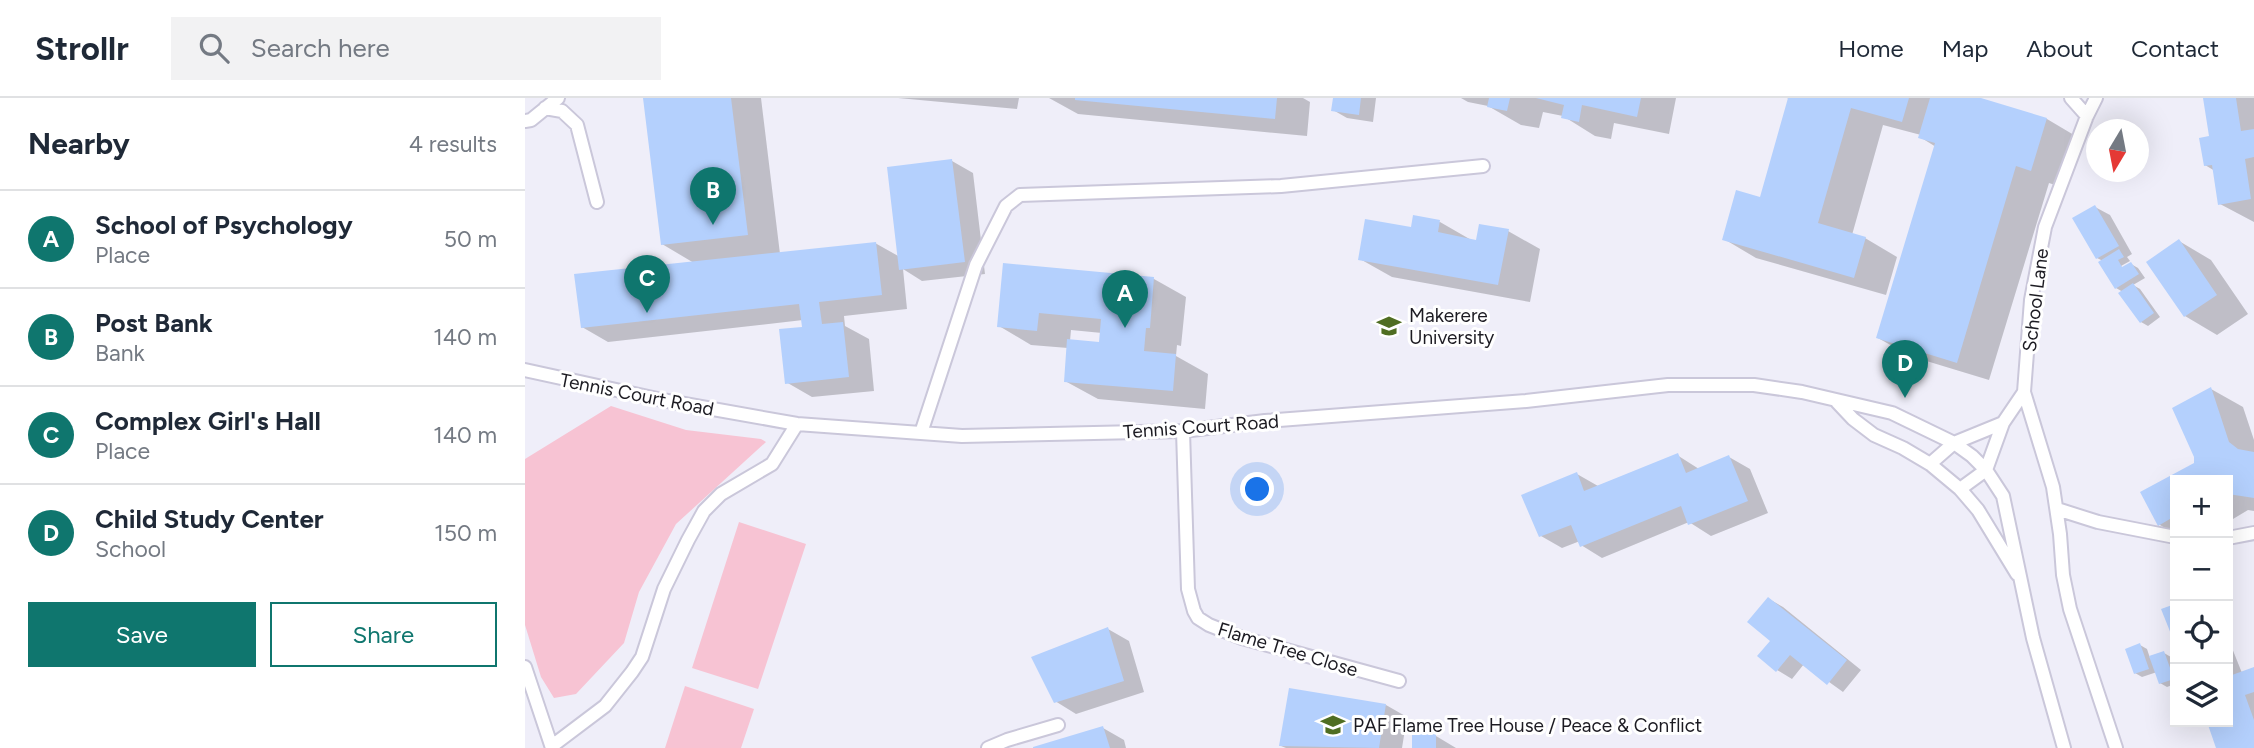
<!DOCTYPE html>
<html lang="en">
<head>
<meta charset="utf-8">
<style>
  :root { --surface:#fff; --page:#f2f2f3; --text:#1f2937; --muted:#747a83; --line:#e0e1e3; --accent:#0f766e }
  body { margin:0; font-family:Figtree,sans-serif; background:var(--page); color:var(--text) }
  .controls { position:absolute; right:21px; bottom:21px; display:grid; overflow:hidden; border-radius:0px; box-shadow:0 7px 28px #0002 }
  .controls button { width:63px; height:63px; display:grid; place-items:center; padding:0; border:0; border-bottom:2px solid var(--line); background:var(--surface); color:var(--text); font:35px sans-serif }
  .compass { position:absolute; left:1561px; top:21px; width:63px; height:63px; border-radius:50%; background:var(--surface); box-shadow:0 7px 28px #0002; rotate:190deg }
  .you { position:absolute; left:733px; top:392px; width:24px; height:24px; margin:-18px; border:5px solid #fff; border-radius:50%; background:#1a73e8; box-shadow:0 0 0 10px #1a73e833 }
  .badge { display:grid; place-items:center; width:46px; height:46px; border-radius:50%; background:var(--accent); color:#fff; font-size:23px; font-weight:700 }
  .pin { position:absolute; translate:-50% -58px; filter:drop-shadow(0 2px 4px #0008) }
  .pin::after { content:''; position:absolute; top:37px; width:24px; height:21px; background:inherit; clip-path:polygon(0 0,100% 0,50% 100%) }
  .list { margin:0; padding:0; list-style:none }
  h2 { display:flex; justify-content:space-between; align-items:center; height:91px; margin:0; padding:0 28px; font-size:30px }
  h2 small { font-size:23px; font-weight:400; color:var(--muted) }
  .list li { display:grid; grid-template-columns:46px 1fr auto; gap:21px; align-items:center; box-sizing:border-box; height:98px; padding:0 28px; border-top:2px solid var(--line) }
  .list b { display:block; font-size:26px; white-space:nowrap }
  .list p { margin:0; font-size:23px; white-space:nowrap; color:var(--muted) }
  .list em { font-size:23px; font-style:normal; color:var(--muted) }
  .actions { display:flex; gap:14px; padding:21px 28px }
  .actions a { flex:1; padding:16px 0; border:2px solid var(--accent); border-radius:0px; text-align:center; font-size:24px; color:var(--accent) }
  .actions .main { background:var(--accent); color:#fff }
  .icon { flex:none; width:38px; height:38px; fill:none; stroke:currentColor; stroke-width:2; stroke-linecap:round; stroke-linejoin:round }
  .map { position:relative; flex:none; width:1729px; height:650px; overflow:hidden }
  header { display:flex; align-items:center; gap:42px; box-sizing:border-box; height:98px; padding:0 35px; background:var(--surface); border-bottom:2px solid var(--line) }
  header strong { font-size:33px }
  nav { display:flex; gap:38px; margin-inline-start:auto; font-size:24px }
  .search { width:490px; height:63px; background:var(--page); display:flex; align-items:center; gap:18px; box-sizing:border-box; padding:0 24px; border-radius:0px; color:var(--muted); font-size:26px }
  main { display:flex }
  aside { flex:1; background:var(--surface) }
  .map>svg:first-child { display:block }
</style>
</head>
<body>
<header>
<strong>Strollr</strong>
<div class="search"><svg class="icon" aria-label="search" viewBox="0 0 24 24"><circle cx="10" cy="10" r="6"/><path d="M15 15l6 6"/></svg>Search here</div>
<nav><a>Home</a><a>Map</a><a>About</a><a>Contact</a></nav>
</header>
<main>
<aside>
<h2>Nearby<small>4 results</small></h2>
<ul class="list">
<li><span class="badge">A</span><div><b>School of Psychology</b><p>Place</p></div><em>50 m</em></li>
<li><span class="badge">B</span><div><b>Post Bank</b><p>Bank</p></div><em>140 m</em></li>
<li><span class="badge">C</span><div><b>Complex Girl's Hall</b><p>Place</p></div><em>140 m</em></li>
<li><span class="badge">D</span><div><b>Child Study Center</b><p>School</p></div><em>150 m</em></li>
</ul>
<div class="actions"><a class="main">Save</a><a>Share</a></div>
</aside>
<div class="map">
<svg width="1729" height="650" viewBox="0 0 1729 650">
  <rect width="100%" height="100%" fill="#fbfafe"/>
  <path fill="#efeef9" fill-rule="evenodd" d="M0,0H1729V650H0ZM1572,32H1614V74H1572ZM1650,382H1703V624H1650Z"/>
  <path fill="#f7c3d3" d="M86,308L161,332L236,341L241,344L151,426L114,494L99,545L51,596L29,600L16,579L0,527V361Z
    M214,424L281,446L233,591L167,570Z
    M160,588L229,611L216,650H140Z"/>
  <path fill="#0003" fill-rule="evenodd" d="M119,0H236L255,156L350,145L375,159L427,63L448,75L460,176L397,183L378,171L382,211L319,218L320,228L344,241L349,293L287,299L261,284L279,230L278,222L83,244L57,229L169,165L137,146Z
    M373,0H494L492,11Z
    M524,0H778L785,4L782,38L553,16Z
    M809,0H851L848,24L822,20L808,12Z
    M936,0H1151L1144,36L1089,25L1086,41L1070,38L1038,18L1018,14L1014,30L996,27L963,8L943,4Z
    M1262,0H1450L1522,21L1554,40L1539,90L1524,85L1464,282L1385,258L1353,240L1411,49L1395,39L1396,37L1358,27L1327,137L1340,140L1372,159L1361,197L1231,160L1199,141L1236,101L1264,1Z
    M1679,0H1729V124L1695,106L1690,73L1680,67L1686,40Z
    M1570,109L1585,117L1607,156L1602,159L1605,163L1596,168L1597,171L1606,166L1613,170L1620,180L1608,187L1615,191L1635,219L1623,228L1616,224L1598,194L1591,190L1578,163L1572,160Z
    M915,124L948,143L953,144L983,133L1015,151L1005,204L867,179L835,161L888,131Z
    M1654,143L1686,162L1723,216L1692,237L1660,218Z
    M480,167L629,181L661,199L656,248L652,247L651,258L683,276L680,311L573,301L540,283L543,250L506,247L474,228ZM546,232L577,235L576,246L545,243Z
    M1686,291L1718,309L1729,342V413L1723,412L1703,424V382H1650V436L1635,427L1617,395L1671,366Z
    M1152,357L1174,371L1204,359L1225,371L1243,415L1186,438L1164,424L1077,460L1056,447L1055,443L1037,450L1016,438L1052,376L1073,388Z
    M1244,501L1258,509L1336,572L1318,594L1279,566L1267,581L1252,572Z
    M583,531L604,543L619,594L551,616L530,603Z
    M1703,540L1717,575L1729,570V650H1693L1684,624H1703Z
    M1615,547L1622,551L1625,560L1639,555L1646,559L1650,571V586L1642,589L1635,585L1632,574L1617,579L1610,575Z
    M861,607L882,619L877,650H761L756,648Z
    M578,630L599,642L601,650H512Z
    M911,638L931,650H939H889Z"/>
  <path fill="#b4d0fd" d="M118,0H206L223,137L136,147Z
    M550,0H752L750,21L550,2Z
    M808,0H836L834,17L806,13Z
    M964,0H985L982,13L962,9Z
    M1011,0H1116L1112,19L1057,7L1054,24L1036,20L1039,7Z
    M1263,0H1384L1377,24L1326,10L1293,125L1341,139L1329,180L1197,142L1211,92L1235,99Z
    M1405,0H1456L1522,20L1506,73L1491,68L1432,265L1351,240L1410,45L1393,40Z
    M1678,0H1711L1716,33L1729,31V59L1720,61L1726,101L1693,107L1687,67L1679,68L1674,40L1684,38Z
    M427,61L440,164L374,172L362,69Z
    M1570,107L1594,148L1571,161L1547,120Z
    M888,117L915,122L913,134L951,142L954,126L984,131L973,187L833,162L840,121L886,129Z
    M1654,141L1692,197L1659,219L1621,164Z
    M351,144L357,197L294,204L297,226L318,224L324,279L260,286L254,231L277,229L274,206L56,230L49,176Z
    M1594,151L1599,159L1593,162L1597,169L1606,164L1614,176L1590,191L1573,164Z
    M478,165L629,179L625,230H621L619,253L651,256L648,293L539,284L542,241L574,244L576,221L514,215L512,233L472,229Z
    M1608,185L1629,215L1615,225L1593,195Z
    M1686,289L1704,344L1713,351L1729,354V400L1703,396V382H1650V418L1633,428L1615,394L1669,365V359L1647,310Z
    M1153,355L1161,375L1204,357L1223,403L1163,427L1156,408L1055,449L1046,427L1014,439L996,397L1052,374L1059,393Z
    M1243,499L1322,562L1302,587L1265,557L1251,574L1232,558L1245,543L1222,524Z
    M1650,506V546L1636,511Z
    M583,529L599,583L529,605L506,559Z
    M1615,545L1624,571L1609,576L1600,551Z
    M1639,553L1649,581L1634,586L1624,558Z
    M1703,566L1707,577L1729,569V594L1720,597L1729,622V650H1691L1682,624H1703V585L1705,584L1703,578Z
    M764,590L861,606L854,650L754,648Z
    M578,628L585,650H508V649Z
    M887,636H911V650H887Z"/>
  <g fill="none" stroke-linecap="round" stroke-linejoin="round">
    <g stroke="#cac7da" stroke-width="16">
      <path id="lane" d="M1546,0L1562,18
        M20,10L37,13L52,27L72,104
        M0,23L6,22L33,0
        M0,272L137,302L272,326L437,338L658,333L740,323L1001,303L1143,287H1229L1277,294L1367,315L1429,345L1447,358L1461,372L1478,398L1508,540L1539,650
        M1499,294L1528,389L1535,436L1538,477L1545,511L1591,650
        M1312,304L1328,321L1349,337L1378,350L1405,366L1435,391L1453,412L1492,476
        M658,333L663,491L669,513L673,520L684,527L717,540L874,583
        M396,335L451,167L481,108L495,97L756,88L958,68
        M1405,366L1429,345L1478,325
        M1435,391L1461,372L1478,325L1499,294L1506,202L1520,129L1562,18L1571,0
        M1532,411L1573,424L1650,439
        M1703,440L1729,435
        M0,569L27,650
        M27,648L80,608L107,574L117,559L139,491L163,442L179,413L196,396L247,366L272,326
        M463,650L482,642L533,627"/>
    </g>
    <use href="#lane" stroke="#fff" stroke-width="12"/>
  </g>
  <defs>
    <g id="university-bare" transform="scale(1.89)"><path d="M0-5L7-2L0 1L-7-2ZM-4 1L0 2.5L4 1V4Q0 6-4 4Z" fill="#4f6d22" stroke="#fff" stroke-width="2.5" paint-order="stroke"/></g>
  </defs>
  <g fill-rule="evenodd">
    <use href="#university-bare" x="864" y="228"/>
    <use href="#university-bare" x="808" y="627"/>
  </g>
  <g text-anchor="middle" stroke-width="6" stroke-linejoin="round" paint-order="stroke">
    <g font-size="19" fill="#1c1b22" stroke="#fff">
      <text transform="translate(1510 202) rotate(-83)" y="7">School Lane</text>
      <text transform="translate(112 296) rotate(11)" y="7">Tennis Court Road</text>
      <text transform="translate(676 328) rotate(-4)" y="7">Tennis Court Road</text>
      <text transform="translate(763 551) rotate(17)" y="7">Flame Tree Close</text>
    </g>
    <g font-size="19" fill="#1c1b22" stroke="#fff" text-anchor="start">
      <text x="884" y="224">Makerere<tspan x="884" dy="22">University</tspan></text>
      <text x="828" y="634">PAF Flame Tree House / Peace &amp; Conflict</text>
    </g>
  </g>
</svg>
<div class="controls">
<button>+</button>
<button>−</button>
<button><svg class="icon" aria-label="locate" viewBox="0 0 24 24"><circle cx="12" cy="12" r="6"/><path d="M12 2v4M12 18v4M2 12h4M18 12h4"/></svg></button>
<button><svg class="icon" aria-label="layers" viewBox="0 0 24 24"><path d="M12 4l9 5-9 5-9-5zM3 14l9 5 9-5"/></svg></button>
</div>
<svg class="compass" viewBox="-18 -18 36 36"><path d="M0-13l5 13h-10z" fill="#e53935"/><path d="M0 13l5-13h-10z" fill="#747a83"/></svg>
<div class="you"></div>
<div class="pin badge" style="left:600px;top:230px">A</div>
<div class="pin badge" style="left:188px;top:127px">B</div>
<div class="pin badge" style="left:122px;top:215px">C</div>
<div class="pin badge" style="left:1380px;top:300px">D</div>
</div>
</main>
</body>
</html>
